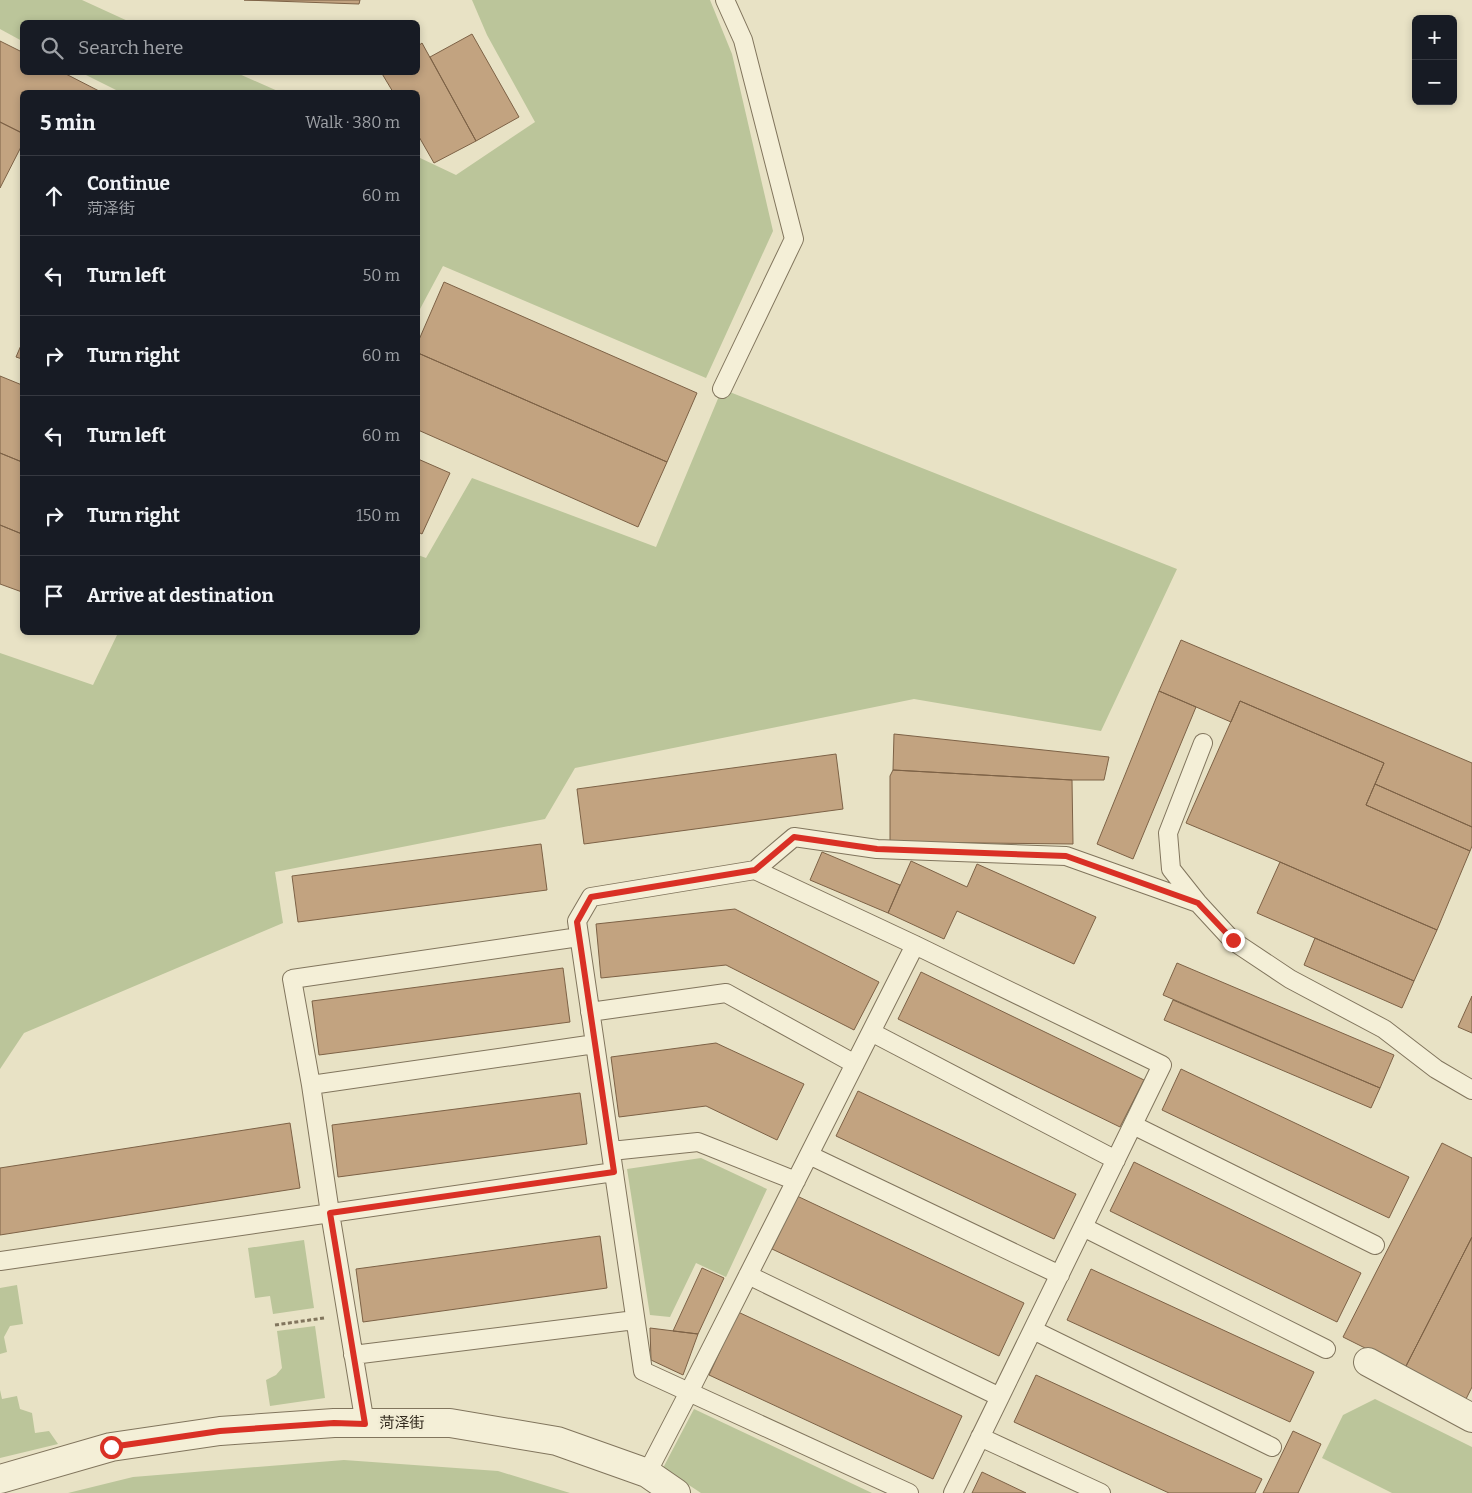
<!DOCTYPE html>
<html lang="en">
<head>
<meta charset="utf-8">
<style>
  :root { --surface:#171b24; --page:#20242c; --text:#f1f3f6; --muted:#9ea1a6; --line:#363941 }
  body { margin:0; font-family:Bitter,"Noto Sans SC",serif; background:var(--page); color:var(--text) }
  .controls { position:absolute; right:15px; top:15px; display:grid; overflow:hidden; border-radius:8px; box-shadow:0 2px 8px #0003 }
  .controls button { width:45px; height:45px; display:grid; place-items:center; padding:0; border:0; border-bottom:1px solid var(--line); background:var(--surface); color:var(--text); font:25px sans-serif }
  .stop { position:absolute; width:15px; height:15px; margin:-11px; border:4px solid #d93025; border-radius:50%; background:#fff }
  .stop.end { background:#d93025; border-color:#fff; box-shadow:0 1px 5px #0008 }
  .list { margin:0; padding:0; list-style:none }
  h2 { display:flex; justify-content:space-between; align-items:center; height:65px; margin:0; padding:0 20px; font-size:21px }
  h2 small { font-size:16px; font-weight:400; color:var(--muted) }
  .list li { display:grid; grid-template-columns:32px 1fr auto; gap:15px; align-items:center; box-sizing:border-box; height:80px; padding:0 20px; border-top:1px solid var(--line) }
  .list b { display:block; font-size:19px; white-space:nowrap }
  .list p { margin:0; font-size:16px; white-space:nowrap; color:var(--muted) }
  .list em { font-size:16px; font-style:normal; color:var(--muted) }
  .icon { flex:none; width:28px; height:28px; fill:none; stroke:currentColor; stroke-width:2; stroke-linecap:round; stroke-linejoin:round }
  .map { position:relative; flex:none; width:1472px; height:1493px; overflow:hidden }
  .search { position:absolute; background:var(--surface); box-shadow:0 2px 8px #0003; left:20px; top:20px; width:400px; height:55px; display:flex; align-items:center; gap:12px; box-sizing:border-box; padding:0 18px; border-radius:8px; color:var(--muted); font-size:19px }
  .panel { position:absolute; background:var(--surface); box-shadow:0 2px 8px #0003; left:20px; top:90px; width:400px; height:545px; border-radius:8px }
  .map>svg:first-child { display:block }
</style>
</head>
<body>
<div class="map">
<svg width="1472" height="1493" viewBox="0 0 1472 1493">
  <rect width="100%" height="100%" fill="#e8e2c5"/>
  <path fill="#bbc59a" d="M0,0H82L130,22H22V41L0,29Z
    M472,0H710L732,54L773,231L706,378L443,266L420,309L418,308V157L456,175L535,122L487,35Z
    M82,73H237L280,92H120Z
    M722,389L1177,569L1101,731L914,699L575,768L545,819L275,872L283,923L24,1033L0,1069V653L93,685L118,633L418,632V555L426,558L472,478L656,547Z
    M701,1158L767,1189L726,1277L696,1263L670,1317L650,1315L627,1169Z
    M304,1240L314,1308L273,1314L270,1296L255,1298L248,1248Z
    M17,1285L23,1324L10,1326L4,1337L7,1352L0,1354V1288Z
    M315,1326L325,1398L270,1406L266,1380L276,1375L282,1368L277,1331Z
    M0,1390L2,1399L17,1396L20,1409L32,1413L35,1433L49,1431L58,1444L0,1458Z
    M1375,1399L1472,1447V1493H1392L1322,1458L1343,1415Z
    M694,1409L872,1493H701L663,1468Z
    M344,1460L498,1471L570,1493H68L133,1477Z"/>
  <path fill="#c2a380" stroke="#7d6246" d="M244,0H360L359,4Z
    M472,34L519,117L476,141L430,57Z
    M0,41L22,52V72H62L101,92H22V133L0,122Z
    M422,43L476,141L434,163L418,135V92H393L381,72H418V46Z
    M0,122L22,133V145L0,188Z
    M444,282L697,393L667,462L418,353V342Z
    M22,343V359L16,357Z
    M418,353L667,462L638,527L418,430Z
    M0,376L22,385V462L0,453Z
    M0,453L22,462V534L0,525Z
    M418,459L450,473L422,534L418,532Z
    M0,525L22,534V592L0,584Z
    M1181,640L1472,763V827L1375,784L1384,763L1240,701L1231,722L1159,691Z
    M1159,691L1196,707L1133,859L1097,844Z
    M1240,701L1384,763L1366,805L1470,851L1437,930L1280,862L1186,823Z
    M894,734L1109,757L1104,780H1072L893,770Z
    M836,754L843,809L584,844L577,789Z
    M893,770L1072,780L1073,844L890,842V776Z
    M1375,784L1472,827V846L1470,851L1366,805Z
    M541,844L547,890L298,922L292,876Z
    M822,852L900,885L888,913L810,880Z
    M911,861L967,887L977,864L1096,917L1074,964L957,911L944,939L888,913Z
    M1280,862L1437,930L1414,981L1257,913Z
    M735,909L879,982L854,1030L726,965L601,978L596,924Z
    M1315,938L1414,981L1402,1008L1304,965Z
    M1177,963L1394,1055L1380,1088L1163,995Z
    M563,968L570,1022L319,1055L312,1001Z
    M921,972L1144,1080L1120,1127L898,1019Z
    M1472,996V1033L1458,1027Z
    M1173,1000L1380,1088L1371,1108L1164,1020Z
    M716,1043L804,1084L777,1140L706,1106L619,1117L611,1057Z
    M1181,1069L1409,1177L1389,1218L1162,1110Z
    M858,1091L1076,1194L1054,1239L836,1136Z
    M580,1093L587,1144L338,1177L332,1125Z
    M290,1123L300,1188L0,1235V1168Z
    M1442,1143L1472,1158V1237L1405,1368L1343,1337Z
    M1134,1162L1361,1273L1337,1322L1110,1211Z
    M797,1196L1024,1303L999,1356L772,1249Z
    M600,1236L607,1288L363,1322L356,1269Z
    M1472,1237V1387L1466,1399L1405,1368Z
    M702,1268L724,1278L698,1334L673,1331Z
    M1091,1269L1314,1372L1290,1422L1067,1320Z
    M738,1312L962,1416L933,1479L709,1375Z
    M650,1328L698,1334L683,1375L651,1360Z
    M1036,1375L1262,1479L1255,1493H1169L1014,1422Z
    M1293,1431L1321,1444L1298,1493H1263Z
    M982,1472L1026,1493H972Z"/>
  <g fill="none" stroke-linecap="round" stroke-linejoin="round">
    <g stroke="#81755d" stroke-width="20">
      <path id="lane" d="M722,389L794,239L743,40L725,0
        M1203,743L1168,833L1171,869L1198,903L1233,941L1290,979L1384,1029L1436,1069L1472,1090
        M755,870L794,837L877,849L1066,856L1198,903
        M590,1012L726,993L855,1064
        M871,1032L1116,1160
        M311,1085L595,1044
        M1133,1125L1375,1245
        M611,1151L698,1142L796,1181
        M809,1155L1060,1275
        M1083,1227L1326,1349
        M0,1261L614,1172
        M748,1275L1000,1397
        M1033,1330L1272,1447
        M353,1355L635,1320
        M365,1424L330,1213L311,1085L292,979L579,937
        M980,1437L1101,1493
        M647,1473L689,1392L915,945
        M909,1493L643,1371L577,921L591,897L755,870L915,945L1162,1065L953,1493"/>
    </g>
    <g stroke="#81755d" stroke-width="30">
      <path id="street" d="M1368,1362L1472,1418
        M0,1479L111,1447L220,1431L334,1423H450L557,1441L647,1473L676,1493"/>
    </g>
    <path stroke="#81755d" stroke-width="3" stroke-dasharray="4 2.5" stroke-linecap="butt" d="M275,1325L324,1318"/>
    <use href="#lane" stroke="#f4efd7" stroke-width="18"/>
    <use href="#street" stroke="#f4efd7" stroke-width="28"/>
  </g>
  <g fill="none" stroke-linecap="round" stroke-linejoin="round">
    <path stroke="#d93025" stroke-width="6" d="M111,1447L220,1431L334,1423L365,1424L330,1213L614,1172L577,922L591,897L755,870L794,837L877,849L1066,856L1198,903L1233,940"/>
  </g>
  <g text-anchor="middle" stroke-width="4.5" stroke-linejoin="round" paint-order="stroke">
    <g font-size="15" fill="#332b1f" stroke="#f1ecd4">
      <text x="402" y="1428">菏泽街</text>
    </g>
  </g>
</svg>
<div class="controls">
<button>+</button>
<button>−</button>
</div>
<div class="stop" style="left:111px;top:1447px"></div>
<div class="stop end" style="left:1233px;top:940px"></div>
<div class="search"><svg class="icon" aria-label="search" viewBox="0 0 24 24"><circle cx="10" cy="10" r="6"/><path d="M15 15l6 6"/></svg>Search here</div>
<section class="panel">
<h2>5 min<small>Walk · 380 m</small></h2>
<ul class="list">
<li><svg class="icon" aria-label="ahead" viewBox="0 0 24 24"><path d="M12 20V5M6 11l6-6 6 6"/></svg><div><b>Continue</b><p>菏泽街</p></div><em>60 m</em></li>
<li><svg class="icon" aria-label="left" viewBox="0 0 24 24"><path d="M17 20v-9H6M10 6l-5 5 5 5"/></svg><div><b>Turn left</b></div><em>50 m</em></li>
<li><svg class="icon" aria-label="right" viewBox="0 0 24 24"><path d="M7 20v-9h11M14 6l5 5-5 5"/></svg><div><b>Turn right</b></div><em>60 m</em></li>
<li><svg class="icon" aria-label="left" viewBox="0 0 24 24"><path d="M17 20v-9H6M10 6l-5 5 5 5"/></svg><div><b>Turn left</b></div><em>60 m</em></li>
<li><svg class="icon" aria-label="right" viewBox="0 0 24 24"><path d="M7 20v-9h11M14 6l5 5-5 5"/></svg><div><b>Turn right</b></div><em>150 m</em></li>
<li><svg class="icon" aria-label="arrive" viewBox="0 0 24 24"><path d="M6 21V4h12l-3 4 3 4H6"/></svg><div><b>Arrive at destination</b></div></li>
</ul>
</section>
</div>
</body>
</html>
